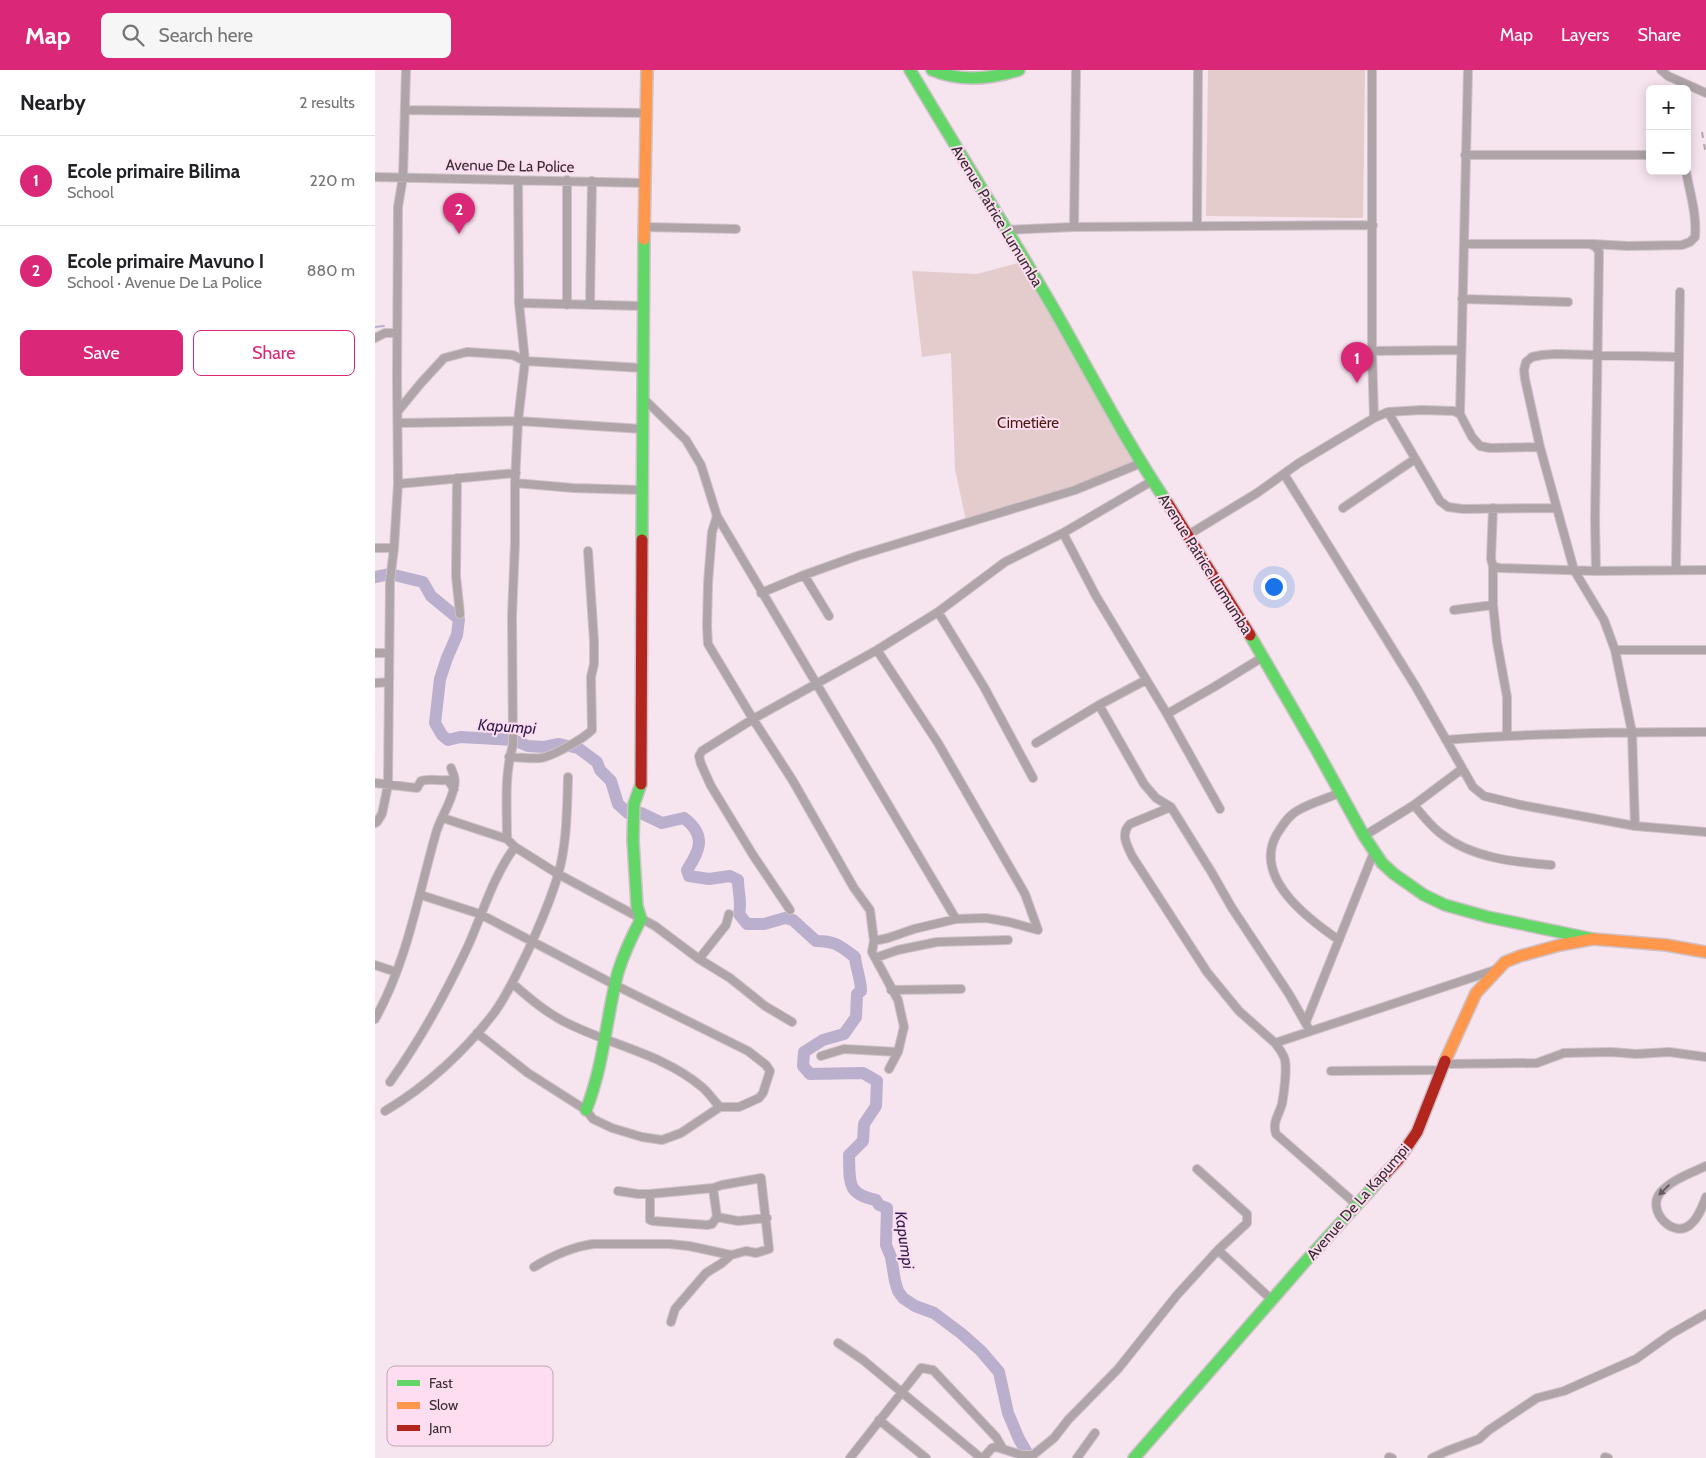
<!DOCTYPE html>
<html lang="en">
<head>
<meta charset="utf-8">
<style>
  :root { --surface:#fff; --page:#f6f6f6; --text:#202124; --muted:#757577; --line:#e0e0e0; --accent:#db2777 }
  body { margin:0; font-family:Cabin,sans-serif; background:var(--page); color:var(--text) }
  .controls { position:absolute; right:15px; top:15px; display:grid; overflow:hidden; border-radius:8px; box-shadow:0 2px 12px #0003 }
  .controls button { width:45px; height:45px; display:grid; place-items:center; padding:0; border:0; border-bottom:1px solid var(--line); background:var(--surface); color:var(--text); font:25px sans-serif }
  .you { position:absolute; left:898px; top:516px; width:18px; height:18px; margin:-12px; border:4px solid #fff; border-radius:50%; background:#1a73e8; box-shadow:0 0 0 8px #1a73e833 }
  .badge { display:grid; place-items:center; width:32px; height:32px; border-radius:50%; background:var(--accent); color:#fff; font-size:16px; font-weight:700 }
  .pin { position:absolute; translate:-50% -41px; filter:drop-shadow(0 1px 2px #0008) }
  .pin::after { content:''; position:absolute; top:26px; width:18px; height:15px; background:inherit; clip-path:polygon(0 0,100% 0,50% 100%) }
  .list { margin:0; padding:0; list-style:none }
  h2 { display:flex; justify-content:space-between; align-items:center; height:65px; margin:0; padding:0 20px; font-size:21px }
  h2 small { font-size:16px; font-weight:400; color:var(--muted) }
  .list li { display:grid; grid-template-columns:32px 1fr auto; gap:15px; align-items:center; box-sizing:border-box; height:90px; padding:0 20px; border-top:1px solid var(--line) }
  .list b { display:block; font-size:19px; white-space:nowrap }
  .list p { margin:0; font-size:16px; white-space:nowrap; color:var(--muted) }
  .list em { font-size:16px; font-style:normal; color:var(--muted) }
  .actions { display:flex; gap:10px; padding:15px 20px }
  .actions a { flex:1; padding:11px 0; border:1px solid var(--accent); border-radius:8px; text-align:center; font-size:18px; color:var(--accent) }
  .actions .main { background:var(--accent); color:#fff }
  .icon { flex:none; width:28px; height:28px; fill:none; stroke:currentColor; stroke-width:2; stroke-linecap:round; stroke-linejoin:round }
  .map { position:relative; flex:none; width:1331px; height:1388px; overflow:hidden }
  header { display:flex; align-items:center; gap:30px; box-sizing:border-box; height:70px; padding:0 25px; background:var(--accent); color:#fff }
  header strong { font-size:24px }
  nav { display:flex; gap:28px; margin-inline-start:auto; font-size:18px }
  .search { width:350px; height:45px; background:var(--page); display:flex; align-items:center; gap:12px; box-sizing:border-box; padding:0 18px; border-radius:8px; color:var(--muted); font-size:19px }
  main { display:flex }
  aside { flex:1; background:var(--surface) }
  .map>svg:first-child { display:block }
</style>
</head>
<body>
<header>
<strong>Map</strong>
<div class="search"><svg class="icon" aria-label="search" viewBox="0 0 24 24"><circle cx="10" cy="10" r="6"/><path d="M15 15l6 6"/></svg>Search here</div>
<nav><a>Map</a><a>Layers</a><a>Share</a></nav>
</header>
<main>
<aside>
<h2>Nearby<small>2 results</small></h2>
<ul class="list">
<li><span class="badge">1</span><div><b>Ecole primaire Bilima</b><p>School</p></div><em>220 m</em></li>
<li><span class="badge">2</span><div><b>Ecole primaire Mavuno I</b><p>School · Avenue De La Police</p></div><em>880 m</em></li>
</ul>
<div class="actions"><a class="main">Save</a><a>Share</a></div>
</aside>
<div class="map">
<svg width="1331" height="1388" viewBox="0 0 1331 1388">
  <rect width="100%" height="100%" fill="#f6e4ee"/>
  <path fill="#e4cccc" d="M833,0H990L988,148L831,146Z
    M651,191L760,396L591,451L580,399L576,283L547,287L537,201L602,204Z"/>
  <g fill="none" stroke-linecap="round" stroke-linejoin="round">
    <path stroke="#baafcc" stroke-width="2" d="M0,257L9,256
      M0,510L6,506"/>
    <path stroke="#baafcc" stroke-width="12" d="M0,507L15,504L48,512L56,526L84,549L82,565L72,588L65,609L60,653L67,665L73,670L85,667L138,670L153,676L169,677L184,674L203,678L222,692L225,700L236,711L243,734L253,743H266L287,753L309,748C331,765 326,779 312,800L314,806L334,809L355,806L363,810C363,822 367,832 364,844L372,854H389L410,848L418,850L441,871C461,871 465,876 480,887C481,899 486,909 486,921L482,924L481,947L469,964L448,970L429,982L428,996L435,1004L488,1003L502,1011L501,1036L489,1054L488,1071L474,1085C475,1112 471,1124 501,1130L504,1135L512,1138L511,1175L516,1187L520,1211L523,1221L528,1228L540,1236L559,1243L587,1264L606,1281L624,1302L633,1343L644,1369L655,1388"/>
    <g stroke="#cec1c8" stroke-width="10">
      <path id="street" d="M997,0V281L999,348
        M1286,0L1293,6L1331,23
        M31,40L271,43
        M1090,85H1275
        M0,107L270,113
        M192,110V235
        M822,156L823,0
        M269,157L361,159
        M699,157L701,0
        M631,160L699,157L998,155
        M1089,174H1215L1221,177L1224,182L1220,450L1221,501
        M1217,174L1253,176L1307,175L1315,172L1320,167C1322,144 1315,124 1311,101
        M1087,229L1193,232
        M144,233L268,236
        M215,235L217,111
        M0,268L10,263H22
        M997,281L1086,280
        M1304,287L1305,222
        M267,327L311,370L326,395L342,446L581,849
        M23,341L46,313L69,288L92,282L138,285L150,291L267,298
        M1013,342L1065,431L1073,437L1088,439L1181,438
        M1085,344L1093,0
        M24,353L143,351L267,359
        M909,404L1041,617L1098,717L1109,726L1146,735L1260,756L1331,762
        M82,408L81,506L85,544
        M140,413L198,418L266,420
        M23,414L141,403
        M968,438L1040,389
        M1118,438L1116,489L1118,496L1125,498L1221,501L1331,500
        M342,446L337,462L333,513L332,557L333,574L378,649L418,711L479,818L495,840L499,871L497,882L523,930L529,957L523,982L514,999
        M688,463L721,526L792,644L845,739
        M813,465L882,423L924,393L999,348L1013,342L1046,340L1079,341L1085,344L1097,367L1105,376L1115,378L1165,377
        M0,478H19
        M1118,496V535L1122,572L1132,627V665
        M429,505L454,546
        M386,523L429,505L482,486L700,420L766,393
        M1079,540L1118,535
        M563,542L609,617L658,708
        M502,580L563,673L650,824L663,860
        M1240,580H1331
        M0,583H14
        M0,613L14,612
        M724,635L769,714L781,728L796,737L837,803L857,838L914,924L935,961
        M792,644L839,617L888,587
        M1071,670C1158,663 1244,662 1331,662
        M661,673L724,635L771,610
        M134,687C145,687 156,689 166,688C178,686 208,669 217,660L216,607L219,594V571L213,481
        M0,713L42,718L46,711C55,708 63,711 73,710L79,719
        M1039,735C1047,745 1055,755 1065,763C1096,788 1138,792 1176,795
        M796,737L755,754C745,764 752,775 757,786L832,902L864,941L900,973L1120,900
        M68,748L132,769L140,777L183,804L280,856L324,889L355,908L390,936L417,952
        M0,753L2,752L7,744L13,715L15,511L19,478L23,414L22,306L23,137L28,107L31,0
        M1260,756L1257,662L1240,580L1229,550L1199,500L1165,377L1150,309L1149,300L1151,292L1157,287L1167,285L1180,284L1304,287L1301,500
        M989,766L1039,735L1087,699
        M132,769C132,737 129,705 138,675L137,546L140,473V413L143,351L150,291L144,233L143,110
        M46,825L105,844L240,915L373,981L391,995L395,1001L388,1023L384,1028L364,1037H345L306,1063L287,1070L267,1067L237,1058L218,1049L211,1040L153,1003L102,963
        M415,840L378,785L336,716L326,694L324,686L327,681L378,649L502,580L563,542L630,492L688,463L777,411
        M964,870C933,849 877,807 902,764C907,756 913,746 922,741C935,733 951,729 964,723
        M499,871L513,868L539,859L581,849L611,848L634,852L663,860
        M500,888L523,880L562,872L633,870
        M324,889L351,855L354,844
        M0,895L21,902
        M137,913C155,929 174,945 196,955C240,976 289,985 327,1017C334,1023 339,1031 345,1037
        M516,920L586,919
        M0,949C32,892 43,826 61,763C65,748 76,734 79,717C81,710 79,705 76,698
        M931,952L999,782
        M900,973C904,978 908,983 910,990C912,1000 909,1023 907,1034C904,1045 897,1052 901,1064L982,1135
        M446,986L469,979L523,982
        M1068,994L1162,993L1189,983L1236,982L1261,984L1294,982L1331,987
        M956,1001L1066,1000
        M15,1012C46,969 71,923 93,876C108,843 118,806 140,777
        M10,1041C51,1017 90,981 119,943C133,924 142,903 152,883C164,857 175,832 183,805C192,774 192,739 193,707
        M1331,1096C1316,1103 1296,1110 1285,1123C1271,1141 1299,1170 1316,1154C1324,1147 1327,1137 1331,1127
        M338,1118L342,1147L363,1151L392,1148
        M275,1124V1150L278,1151L332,1155L337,1154L342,1147
        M843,1180L897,1230
        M159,1197C177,1186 197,1177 218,1174H294L314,1176L356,1185L371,1181L381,1183L394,1179L386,1108L347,1115L338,1118L275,1124H263L243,1121
        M296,1252L300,1239L324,1211L331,1203L347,1193L356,1185
        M463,1273L488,1290L606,1388
        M504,1350L551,1388
        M1014,1387L1017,1388
        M1230,1387L1233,1388
        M475,1388L546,1298L558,1300L621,1367L628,1379
        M608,1388L617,1378L621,1377L647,1385H658L679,1368L693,1350L743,1299L802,1225L843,1180L872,1153V1144L822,1099
        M702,1388L720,1363
        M1057,1388L1072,1381L1104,1369L1114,1360L1162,1328L1189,1321L1261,1289L1296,1264L1331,1244"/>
    </g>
    <g stroke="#cec1c8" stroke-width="14">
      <path id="fast" d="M535,0C583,81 633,160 680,241C717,306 751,372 793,434
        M557,0C585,12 616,9 644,0
        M267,470L269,169
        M875,565L941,679L989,766L1007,793L1019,804L1049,825L1070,835L1113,847L1218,869
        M211,1040C229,995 231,948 243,902C249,883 257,866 266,849L262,836L258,770L259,734L266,714
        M759,1388L929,1193L1011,1103"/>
    </g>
    <g stroke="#cec1c8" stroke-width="14">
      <path id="slow" d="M269,169L272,0
        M1070,991L1101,923L1130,892L1145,886L1185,875L1218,869L1291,875L1331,882"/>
    </g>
    <g stroke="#cec1c8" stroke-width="14">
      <path id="jam" d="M793,434L875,565
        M266,714L267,470
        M1011,1103L1023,1090L1042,1062L1070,991"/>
    </g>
    <use href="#street" stroke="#afa4a8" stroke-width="8"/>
    <use href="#fast" stroke="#63d668" stroke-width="11"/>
    <use href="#slow" stroke="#ff974d" stroke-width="11"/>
    <use href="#jam" stroke="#b3261e" stroke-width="11"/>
    <path stroke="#afa4a9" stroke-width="2" stroke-dasharray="6 6" stroke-linecap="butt" d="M1327,62L1331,85"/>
  </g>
  <defs><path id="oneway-solid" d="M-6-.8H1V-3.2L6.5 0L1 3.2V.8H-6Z" transform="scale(1.25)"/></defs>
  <use fill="#675b61" href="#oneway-solid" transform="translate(1289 1120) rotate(135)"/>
  <g text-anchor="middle" stroke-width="4" stroke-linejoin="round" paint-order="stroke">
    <g font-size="15" fill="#372b32" stroke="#fdddef">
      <text transform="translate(135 96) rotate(1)" y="5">Avenue De La Police</text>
      <text transform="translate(622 146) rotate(59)" y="5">Avenue Patrice Lumumba</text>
      <text transform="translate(830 494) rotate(58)" y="5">Avenue Patrice Lumumba</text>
      <text transform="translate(983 1132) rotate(-49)" y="5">Avenue De La Kapumpi</text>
    </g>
    <g font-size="15" fill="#4d170c" stroke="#fdddef">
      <text x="653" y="358">Cimetière</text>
    </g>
    <g font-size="16" font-style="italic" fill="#2d1e4e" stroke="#fdddef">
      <text transform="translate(132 656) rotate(4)" y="6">Kapumpi</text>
      <text transform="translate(530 1170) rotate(82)" y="6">Kapumpi</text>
    </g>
  </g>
  <rect x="12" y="1296" width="166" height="80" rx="8" fill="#fdddef" stroke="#c2a8b6" stroke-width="1"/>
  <rect x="22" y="1310" width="23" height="6" fill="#63d668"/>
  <rect x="22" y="1332" width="23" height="7" fill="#ff974d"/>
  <rect x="22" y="1355" width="23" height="6" fill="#b3261e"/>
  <g font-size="14" fill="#372b32">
    <text x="54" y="1318">Fast</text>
    <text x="54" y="1340">Slow</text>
    <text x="54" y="1363">Jam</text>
  </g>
</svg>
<div class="controls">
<button>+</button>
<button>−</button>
</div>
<div class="you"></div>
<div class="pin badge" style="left:982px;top:313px">1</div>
<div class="pin badge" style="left:84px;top:164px">2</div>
</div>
</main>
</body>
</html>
